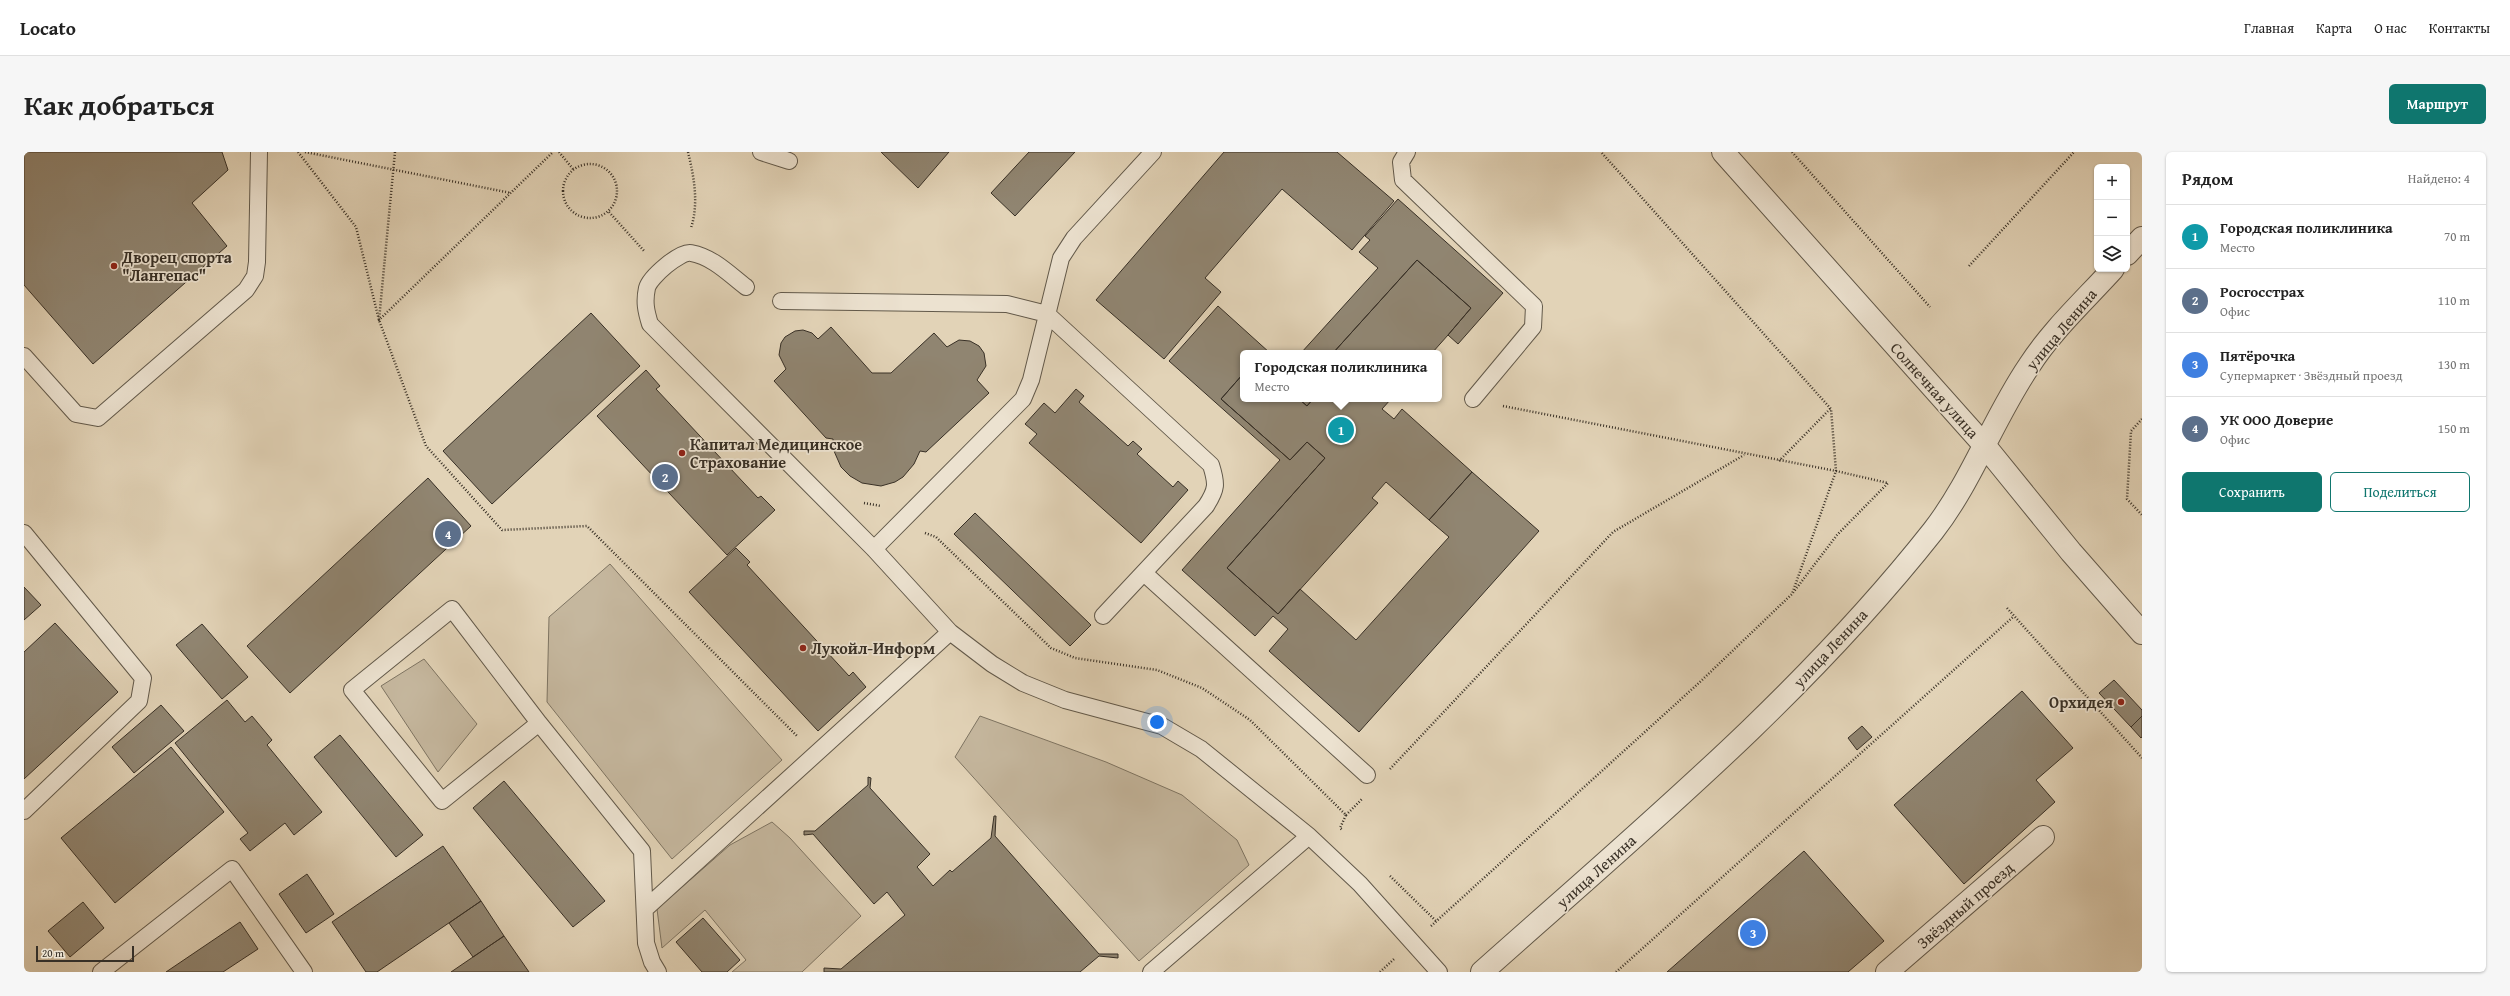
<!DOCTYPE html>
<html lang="ru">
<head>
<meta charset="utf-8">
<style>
  :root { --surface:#fff; --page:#f6f6f6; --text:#222; --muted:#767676; --line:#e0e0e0; --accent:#0f766e }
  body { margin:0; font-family:"Gentium Book Plus",serif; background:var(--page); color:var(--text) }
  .controls { position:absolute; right:12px; top:12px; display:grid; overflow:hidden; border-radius:6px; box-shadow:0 1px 3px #0004 }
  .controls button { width:36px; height:36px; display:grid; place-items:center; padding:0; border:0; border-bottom:1px solid var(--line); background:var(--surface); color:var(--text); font:20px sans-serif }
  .scale { position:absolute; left:12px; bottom:10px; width:98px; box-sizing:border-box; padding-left:4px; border:2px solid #383026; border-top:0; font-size:11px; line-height:14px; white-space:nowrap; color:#383026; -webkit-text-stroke:3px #ece2d0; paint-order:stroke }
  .you { position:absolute; left:1133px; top:570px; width:14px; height:14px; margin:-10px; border:3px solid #fff; border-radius:50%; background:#1a73e8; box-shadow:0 0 0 6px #1a73e833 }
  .badge { display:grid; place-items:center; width:26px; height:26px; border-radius:50%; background:var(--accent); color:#fff; font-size:13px; font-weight:700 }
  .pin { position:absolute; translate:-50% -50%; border:2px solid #fff; box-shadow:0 1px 4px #0006 }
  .popup { position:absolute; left:1216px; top:198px; width:202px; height:52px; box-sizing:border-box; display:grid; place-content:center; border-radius:6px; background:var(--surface); filter:drop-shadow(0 1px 3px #0005); font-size:13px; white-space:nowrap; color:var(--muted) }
  .popup b { font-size:15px; color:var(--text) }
  .popup::after { content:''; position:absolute; left:50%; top:100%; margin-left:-8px; border:8px solid transparent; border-top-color:var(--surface) }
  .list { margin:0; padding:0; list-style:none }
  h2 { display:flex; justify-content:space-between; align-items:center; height:52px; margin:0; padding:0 16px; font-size:17px }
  h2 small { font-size:13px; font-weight:400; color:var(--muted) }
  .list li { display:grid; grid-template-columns:26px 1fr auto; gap:12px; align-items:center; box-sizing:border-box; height:64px; padding:0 16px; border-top:1px solid var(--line) }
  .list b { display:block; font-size:15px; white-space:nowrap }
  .list p { margin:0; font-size:13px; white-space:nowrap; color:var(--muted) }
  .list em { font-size:13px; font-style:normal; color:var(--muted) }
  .actions { display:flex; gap:8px; padding:12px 16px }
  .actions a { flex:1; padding:9px 0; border:1px solid var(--accent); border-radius:6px; text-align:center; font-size:14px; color:var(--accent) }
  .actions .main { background:var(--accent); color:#fff }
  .icon { flex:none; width:22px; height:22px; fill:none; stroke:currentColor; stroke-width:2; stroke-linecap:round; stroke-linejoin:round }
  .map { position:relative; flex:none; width:2118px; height:820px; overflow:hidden; border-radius:6px }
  header { display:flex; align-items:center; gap:24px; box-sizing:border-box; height:56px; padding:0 20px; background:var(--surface); border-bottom:1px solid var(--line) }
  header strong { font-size:19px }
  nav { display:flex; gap:22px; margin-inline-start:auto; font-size:14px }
  .intro { display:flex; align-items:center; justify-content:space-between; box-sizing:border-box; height:96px; padding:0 24px }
  h1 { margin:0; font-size:28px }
  .button { padding:10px 18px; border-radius:6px; background:var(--accent); color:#fff; font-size:14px; font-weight:700 }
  main { display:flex; gap:24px; padding:0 24px }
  aside { flex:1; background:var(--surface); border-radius:6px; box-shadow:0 1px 3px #0004 }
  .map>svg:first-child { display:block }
</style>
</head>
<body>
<header>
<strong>Locato</strong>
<nav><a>Главная</a><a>Карта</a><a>О нас</a><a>Контакты</a></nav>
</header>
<div class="intro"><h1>Как добраться</h1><a class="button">Маршрут</a></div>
<main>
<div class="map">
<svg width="2118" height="820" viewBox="0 0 2118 820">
  <rect width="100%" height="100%" fill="#e2d3b7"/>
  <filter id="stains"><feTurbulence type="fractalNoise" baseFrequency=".005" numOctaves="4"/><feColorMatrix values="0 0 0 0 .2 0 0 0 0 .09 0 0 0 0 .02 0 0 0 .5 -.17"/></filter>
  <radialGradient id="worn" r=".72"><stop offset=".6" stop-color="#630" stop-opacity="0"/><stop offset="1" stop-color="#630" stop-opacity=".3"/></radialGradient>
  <path fill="#c5b79e" stroke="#7e7462" d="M586,412L758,608L648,707L523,550L525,465Z
    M400,507L453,572L414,620L357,534Z
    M956,564L1082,610L1158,643L1213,688L1225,713L1115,809L931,605Z
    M748,670L766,686L837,764L778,820H708L722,808L681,758L638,796L633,757L706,693Z"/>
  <path fill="#908571" stroke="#383026" d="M0,0H198L204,18L168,51L203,94L69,212L0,133Z
    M857,0H925L894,36Z
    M1005,0H1051L991,64L967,41Z
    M1200,0H1313L1370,49L1328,98L1258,37L1181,126L1197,140L1140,207L1072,148Z
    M1374,47L1479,141L1434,192L1424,183L1447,156L1393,108L1309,201H1277L1354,116L1335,100L1346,88L1341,84Z
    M1393,108L1447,156L1424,183L1408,201H1309Z
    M1194,154L1246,201H1219V222L1197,247L1266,308L1283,290L1301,306L1203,416L1254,462L1276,437L1332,488L1425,385L1405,368L1448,320L1515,379L1335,580L1245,499L1264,477L1249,464L1231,484L1158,418L1256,308L1145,209Z
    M567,161L616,214L468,352L419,299Z
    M807,175L848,221H867L910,181L923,195L935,188L946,189L955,194L960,201L962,214L953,228L965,241L902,300L896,299L890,312L879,325L871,330L857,334L838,331L826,324L817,315L810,299L809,287L802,286L750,229L762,217L755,203L757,191L761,185L771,179L779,178L788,181L794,187Z
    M622,218L636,234L632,237L734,346L737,344L751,358L703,403L573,264Z
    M1219,222V247H1275L1283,254L1289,247H1367L1358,257L1370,267L1378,257L1448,320L1405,368L1362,330L1348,346L1354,351L1254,462L1203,416L1301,306L1283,290L1266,308L1197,247Z
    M1052,237L1060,244L1055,250L1104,294L1109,289L1118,297L1113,302L1149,335L1154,329L1164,338L1117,391L1005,291L1013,282L1001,272L1020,251L1031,261Z
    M1275,247H1289L1283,254Z
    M404,326L447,374L266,541L223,494Z
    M951,361L1067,473L1046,494L930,382Z
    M712,396L726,410L723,413L825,524L829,520L842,535L794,579L665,440Z
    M0,435L17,453L0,468Z
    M31,471L94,540L0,627V500Z
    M178,472L224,525L198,547L152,493Z
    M2090,528L2118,558V564L2107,575L2075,541Z
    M1998,539L2049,596L2012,628L2031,650L1940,732L1870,653Z
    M203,548L221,570L228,564L248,588L243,593L298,660L270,683L261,671L226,699L216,687L224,681L151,591Z
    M137,553L160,579L110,621L88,595Z
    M2118,564V585L2117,586L2107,575Z
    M1838,574L1848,585L1833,598L1824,586Z
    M316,583L399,683L372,705L290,605Z
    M147,595L200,660L91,751L37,686Z
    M844,625L847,626L846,636L906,702L893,715L909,734L926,718L928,720L967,686L970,664H972L971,684L1075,802H1094V806L1075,804L1056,820H800V816L817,817L881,763L863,740L850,752L789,682L780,683V679H791L844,633Z
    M480,629L581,749L549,775L449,656Z
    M419,694L457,749L353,820H342L308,770Z
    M1780,699L1860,789L1824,820H1643Z
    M283,722L310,762L282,781L255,742Z
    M457,749L480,784L449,805L425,771Z
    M59,750L80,776L46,805L24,779Z
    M679,766L716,808L703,820H678L652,790Z
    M216,770L234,797L199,820H142Z
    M480,784L505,820H427L449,805Z"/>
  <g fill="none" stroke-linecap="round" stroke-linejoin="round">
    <g stroke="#62594a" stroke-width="18">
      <path id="service" d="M737,0L765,9
        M1383,0L1377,10L1379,28L1510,154L1509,175L1449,247
        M722,135C705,122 689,105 667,101C656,99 626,125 623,136C620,150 622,159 626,172L850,397L926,480L968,512L999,531L1041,548L1138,574L1177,597L1285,684L1336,732L1415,820
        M757,149L983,152L1023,162L1187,313C1193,332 1193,337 1182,354L1079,464
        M0,204L52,262L74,266L222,138L231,124L233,110L235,0
        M0,381L119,526L115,549L0,659
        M850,397L999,247L1007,228L1037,106L1050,86L1129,0
        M1120,421L1343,623
        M515,571L418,649L328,538L428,457L515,571L618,699L622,791L628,810L634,820
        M621,757L926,480
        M77,820L208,717L280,820
        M1127,820L1285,684"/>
    </g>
    <g stroke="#62594a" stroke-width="24">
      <path id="minor" d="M1863,820L2019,685"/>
    </g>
    <g stroke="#62594a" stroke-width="24">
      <path id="tertiary" d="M1699,0L1961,294L2047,400L2118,481
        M2103,102L2118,86
        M1458,820C1615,680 1778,545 1909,379C1948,329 1969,267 2005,214C2028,178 2061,148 2089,117"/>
    </g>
    <path stroke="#383026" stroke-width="2.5" stroke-dasharray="1 2" stroke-linecap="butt" d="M274,0L332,75L355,168L402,294L478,378L563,374L774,585
      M281,0L487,41
      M371,0L355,168L529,0
      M535,0L549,17
      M664,0C670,25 675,51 667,76
      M1768,0L1906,155
      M539 39a27 27 0 1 1 54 0a27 27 0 1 1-54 0Z
      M585,60L621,100
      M1945,114L2050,0
      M1479,254L1812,319L1807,257L1577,0
      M2118,267L2107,279L2103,347L2118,363
      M1755,309L1806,257
      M840,351L857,354
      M901,381L912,385L1027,496L1051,506L1133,518L1178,536L1226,568L1322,663L1316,676L1318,678
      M1983,456L2118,606
      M1366,617L1589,380L1720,303
      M1322,663L1338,647
      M1366,724L1412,769
      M1407,774L1677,529L1768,442L1813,383L1864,331L1812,319L1768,442
      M1356,820L1370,807
      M1592,820L1990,464"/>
    <use href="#service" stroke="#ece2d0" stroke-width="16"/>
    <use href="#minor" stroke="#ece2d0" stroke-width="22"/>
    <use href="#tertiary" stroke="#ece2d0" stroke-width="22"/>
  </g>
  <g fill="#8f2418" stroke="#ece2d0" stroke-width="1.5">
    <circle cx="90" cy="114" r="4"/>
    <circle cx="658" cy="301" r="4"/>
    <circle cx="779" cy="496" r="4"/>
    <circle cx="2097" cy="550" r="4"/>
  </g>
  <g text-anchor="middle" stroke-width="3.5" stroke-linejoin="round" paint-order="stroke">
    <g font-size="16" font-weight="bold" fill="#383026" stroke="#ece2d0" text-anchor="start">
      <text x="98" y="111">Дворец спорта<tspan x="98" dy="18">"Лангепас"</tspan></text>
      <text x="666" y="298">Капитал Медицинское<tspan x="666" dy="18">Страхование</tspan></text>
      <text x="787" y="502">Лукойл-Информ</text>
      <text x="2089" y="556" text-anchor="end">Орхидея</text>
    </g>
    <g font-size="16" fill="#383026" stroke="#ece2d0">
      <text transform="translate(2037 177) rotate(-50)" y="6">улица Ленина</text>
      <text transform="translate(1911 238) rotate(48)" y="6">Солнечная улица</text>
      <text transform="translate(1806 496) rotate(-47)" y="6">улица Ленина</text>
      <text transform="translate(1572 719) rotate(-42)" y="6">улица Ленина</text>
      <text transform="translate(1941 753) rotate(-41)" y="6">Звёздный проезд</text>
    </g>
  </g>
  <rect width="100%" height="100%" filter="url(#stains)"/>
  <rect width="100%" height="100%" fill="url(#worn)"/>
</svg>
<div class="controls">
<button>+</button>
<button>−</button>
<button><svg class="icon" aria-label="layers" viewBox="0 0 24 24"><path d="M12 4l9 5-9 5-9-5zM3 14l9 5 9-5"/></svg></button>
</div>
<div class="scale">20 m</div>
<div class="you"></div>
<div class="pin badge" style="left:1317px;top:278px;background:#0f9aa8">1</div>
<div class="popup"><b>Городская поликлиника</b>Место</div>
<div class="pin badge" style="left:641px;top:325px;background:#5c6f8a">2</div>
<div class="pin badge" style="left:1729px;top:781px;background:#3f7fe0">3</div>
<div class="pin badge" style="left:424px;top:382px;background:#5c6f8a">4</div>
</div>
<aside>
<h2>Рядом<small>Найдено: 4</small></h2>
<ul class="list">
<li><span class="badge" style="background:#0f9aa8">1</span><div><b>Городская поликлиника</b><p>Место</p></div><em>70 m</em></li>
<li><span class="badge" style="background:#5c6f8a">2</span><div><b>Росгосстрах</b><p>Офис</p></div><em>110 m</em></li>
<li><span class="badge" style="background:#3f7fe0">3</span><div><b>Пятёрочка</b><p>Супермаркет · Звёздный проезд</p></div><em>130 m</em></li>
<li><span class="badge" style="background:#5c6f8a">4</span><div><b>УК ООО Доверие</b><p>Офис</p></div><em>150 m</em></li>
</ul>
<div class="actions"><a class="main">Сохранить</a><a>Поделиться</a></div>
</aside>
</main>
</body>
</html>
